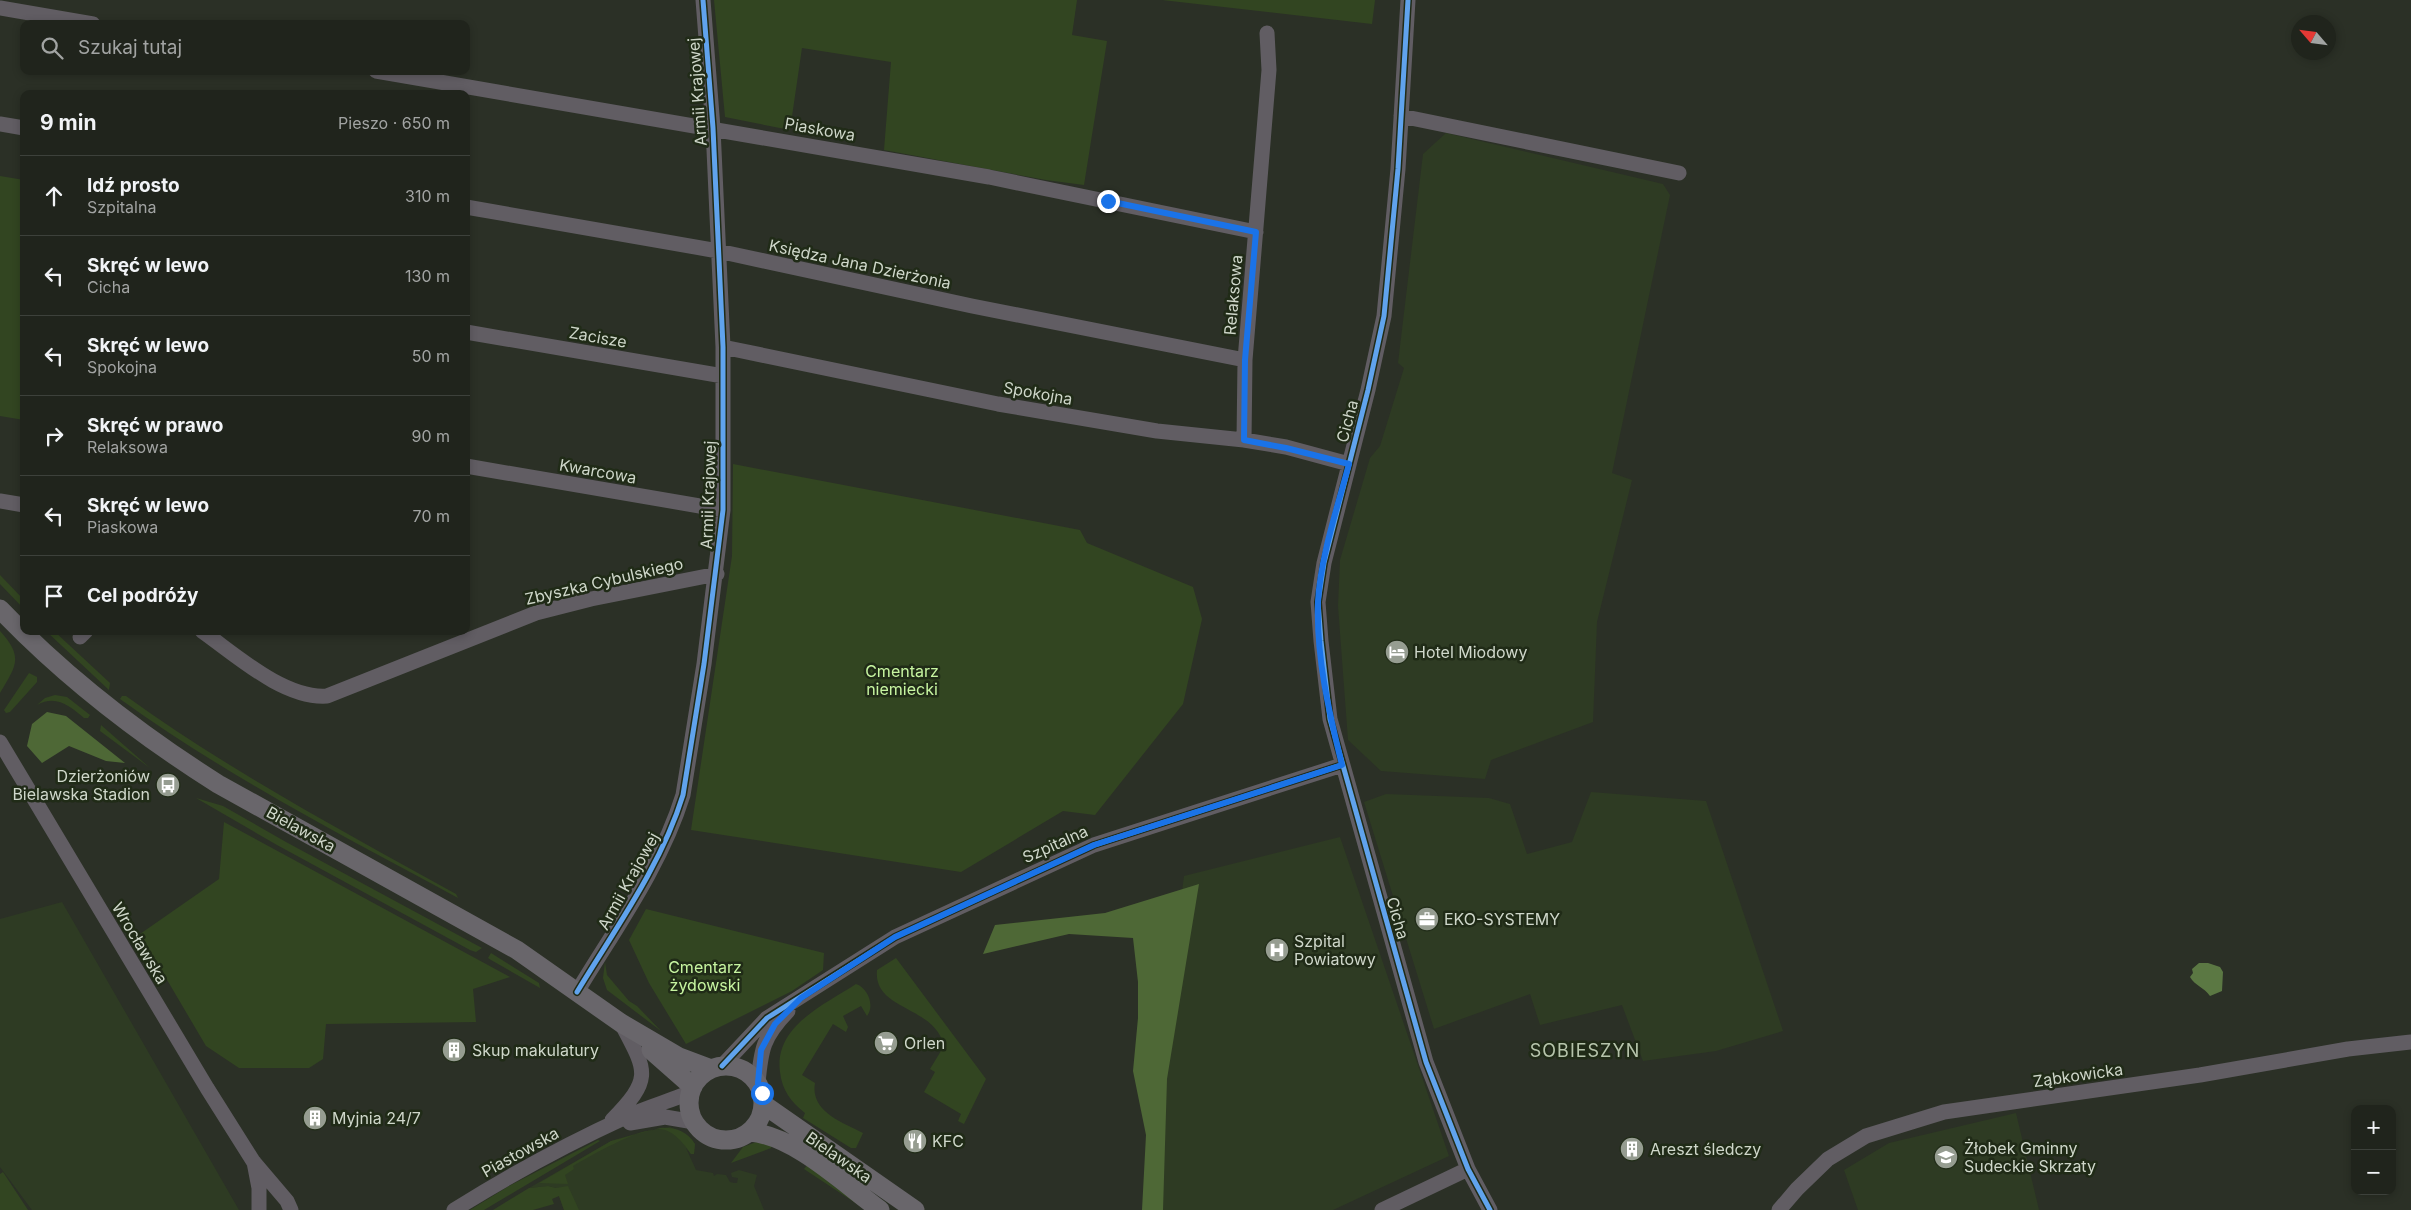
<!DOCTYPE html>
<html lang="pl">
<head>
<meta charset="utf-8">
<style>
  :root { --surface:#20241c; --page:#2d3029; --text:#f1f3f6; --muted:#a2a4a3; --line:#3d413b }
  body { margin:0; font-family:Inter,sans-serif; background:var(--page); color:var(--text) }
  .controls { position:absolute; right:15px; bottom:15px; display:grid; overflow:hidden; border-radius:10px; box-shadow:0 2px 8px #0003 }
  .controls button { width:45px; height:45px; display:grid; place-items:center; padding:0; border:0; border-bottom:1px solid var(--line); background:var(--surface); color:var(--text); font:25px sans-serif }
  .compass { position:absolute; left:2291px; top:15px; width:45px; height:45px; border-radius:50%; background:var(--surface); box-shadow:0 2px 8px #0003; rotate:298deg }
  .stop { position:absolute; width:15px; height:15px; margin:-11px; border:4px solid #1a73e8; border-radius:50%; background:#fff }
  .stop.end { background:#1a73e8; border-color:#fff; box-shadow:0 1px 5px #0008 }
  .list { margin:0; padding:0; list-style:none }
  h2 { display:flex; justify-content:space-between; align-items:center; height:65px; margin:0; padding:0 20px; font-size:21px }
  h2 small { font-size:16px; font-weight:400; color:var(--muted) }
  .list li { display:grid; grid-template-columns:32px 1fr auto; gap:15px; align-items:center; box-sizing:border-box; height:80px; padding:0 20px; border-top:1px solid var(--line) }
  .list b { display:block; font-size:19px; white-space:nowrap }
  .list p { margin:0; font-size:16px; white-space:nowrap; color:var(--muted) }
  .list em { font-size:16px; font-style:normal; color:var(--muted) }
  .icon { flex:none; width:28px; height:28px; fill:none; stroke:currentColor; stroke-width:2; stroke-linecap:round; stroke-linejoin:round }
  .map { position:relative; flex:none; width:2411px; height:1210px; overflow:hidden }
  .search { position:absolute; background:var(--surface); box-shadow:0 2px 8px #0003; left:20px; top:20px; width:450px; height:55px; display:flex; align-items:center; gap:12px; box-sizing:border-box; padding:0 18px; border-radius:10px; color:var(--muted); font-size:19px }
  .panel { position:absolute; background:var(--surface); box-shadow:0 2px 8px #0003; left:20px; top:90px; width:450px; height:545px; border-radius:10px }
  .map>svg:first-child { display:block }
</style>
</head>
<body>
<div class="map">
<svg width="2411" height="1210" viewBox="0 0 2411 1210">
  <rect width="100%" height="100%" fill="#2b3026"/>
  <path fill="#2e3b23" d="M1446,133L1663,184L1670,195L1612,473L1632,480L1597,622L1593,722L1491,760L1485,779L1381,771L1348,740L1338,606L1340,560L1370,458L1380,446L1404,368L1398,363L1423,154Z
    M1591,792L1706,801L1783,1031L1716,1051L1643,1061L1622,1005L1540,1025L1530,994L1434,1029L1364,802L1386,794L1489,798L1510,804L1527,854L1572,842Z
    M1340,837L1449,1156L1333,1210H1159L1165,1024L1184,876Z
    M62,902L77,928L239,1210H32L0,1167V919Z
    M2016,1113L2039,1210H1858L1844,1170L1889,1143Z
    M670,1127L687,1135L695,1144L694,1154H691L686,1148L696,1170L713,1173L714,1176L717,1174L726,1175L730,1182L734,1183H737L738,1178L732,1177L731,1173L739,1170L757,1175L754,1186L764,1210H564L556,1188L548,1186L529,1188L611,1141L642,1132Z"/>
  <path fill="#324521" d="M714,0H1077L1072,35L1107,41L1084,185L1046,180L884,150L891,62L802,48L790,130L725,117Z
    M1162,0H1375L1372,24Z
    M0,176L24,180V420L0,416Z
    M733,464L1080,530L1087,543L1193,587L1202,619L1183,704L1095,815L1063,811L961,872L691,830L732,556Z
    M0,575L24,600V609L0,584Z
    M0,631C24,657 16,666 0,693Z
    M46,631H54L110,683L109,690Z
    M29,673L37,677V682L10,712L6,713L4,710Z
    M55,695L67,697L90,715L88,718H84C70,706 56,694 37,705L45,698Z
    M122,696H126C230,771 344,832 456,894L458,898C343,836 227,776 120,699Z
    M101,725L150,768L100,731Z
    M196,798L223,806L286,842L482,948L476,952L470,950L277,845Z
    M224,822L510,977L473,989L476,1022L326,1024L323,1059L309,1068H239L206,1046L140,934L219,879Z
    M646,909L824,953L823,970L792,991L686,1044L649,983L629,940Z
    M491,953L539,983L540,988L491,960L488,958Z
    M896,958L986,1079L964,1124L958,1121L961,1114L924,1092L935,1072L930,1069L944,1046C935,1005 873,1011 877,970Z
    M605,962L607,975L629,1001L637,1006L661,1031L607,990L603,978Z
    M856,984C868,988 875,1006 867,1016L861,1006L843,1016L848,1027L846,1032L833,1024L802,1075L815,1083C810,1111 841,1122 863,1133L856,1148H851L803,1118L805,1113C791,1102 782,1090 780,1072C774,1026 824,1005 856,984Z
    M660,1128C675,1127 687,1131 695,1144L694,1154H691C685,1145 673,1129 659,1129C635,1130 594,1154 573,1166L574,1169L565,1175L568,1184L539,1183L611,1141Z
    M598,1140L600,1141L484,1210H470L509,1186Z
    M759,1141H774L771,1148L731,1163L743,1147Z
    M808,1164L866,1210L804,1169Z
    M3,1172L28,1210H0V1174Z
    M548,1186L556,1188L568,1186L579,1210H564L559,1196L552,1199L554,1204L533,1210H493L529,1188Z"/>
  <path fill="#4e6836" d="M47,712L66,716L125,763L106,761L69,746L42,763L27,746L32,724Z
    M1199,884L1167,1079L1163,1210H1142L1146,1135L1133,1071L1138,1018V982L1133,938L1069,934L983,954L995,925L1105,913Z"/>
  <path fill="#5b7843" d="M2199,963H2208L2220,967L2223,972L2222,991L2210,996C2204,987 2195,986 2190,977L2193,973L2192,969Z"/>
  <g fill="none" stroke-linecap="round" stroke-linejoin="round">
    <path stroke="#615d63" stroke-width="15" d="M1408,0L1398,169L1384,316L1368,390L1324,563L1318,602L1321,641L1330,719L1426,1062L1468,1169L1490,1210
      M0,8L93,24
      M376,71L989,177L1256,232
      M1401,116L1679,173
      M0,124L24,128
      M466,207L718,251L972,306L1245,360
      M466,332L723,376
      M723,347L998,404L1157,431L1244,440L1286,447L1349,464
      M1244,440L1245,360L1269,70L1267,33
      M466,466L723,510
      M0,501L24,505
      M202,631C236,655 284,699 327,696L536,613L591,599L717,574
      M80,637L86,631
      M0,742L207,1088L253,1161L287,1201L291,1210
      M577,992C615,929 661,866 683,795L704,664L723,510V347L713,128L703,0
      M722,1066L767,1018L895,937L1094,845L1342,765
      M758,1083C761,1049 763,1037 788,1011
      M612,1120C653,1078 647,1072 621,1023
      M630,1123L665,1117L694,1122
      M254,1162L259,1188V1210
      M454,1210C510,1175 567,1144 626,1117C647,1107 670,1101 691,1092
      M1382,1210L1468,1169
      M1779,1210L1797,1189L1828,1159L1866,1136L1944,1112L2200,1075L2348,1049L2411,1042"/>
    <path stroke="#69666b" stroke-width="19" d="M0,609C65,677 139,734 218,784L517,950L621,1023L679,1057L711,1069
      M651,1050L693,1087
      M689 1103a37 37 0 1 1 74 0a37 37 0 1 1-74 0Z
      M763,1104L915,1210
      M750,1132C795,1136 843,1183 880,1210"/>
    <g stroke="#202b17" stroke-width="8">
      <path id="cycleway" d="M1408,0L1398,169L1384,316L1368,390L1324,563L1318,602L1321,641L1330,719L1426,1062L1468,1169L1490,1210
        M577,992C615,929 661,866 683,795L704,664L723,510V347L713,128L703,0
        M722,1066L767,1018L895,937L1094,845L1342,765"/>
    </g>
    <use href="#cycleway" stroke="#60a3ed" stroke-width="5"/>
  </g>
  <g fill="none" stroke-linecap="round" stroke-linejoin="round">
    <path stroke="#1a73e8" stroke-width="6" d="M762,1093L758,1083L761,1050L775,1024L801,998L895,937L1094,845L1342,765C1329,712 1316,657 1318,602C1320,559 1338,505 1349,464L1286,448L1244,440L1245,360L1256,232L1108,201"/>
  </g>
  <defs>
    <g id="hotel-disc" transform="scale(1.25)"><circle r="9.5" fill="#969d91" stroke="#202b17"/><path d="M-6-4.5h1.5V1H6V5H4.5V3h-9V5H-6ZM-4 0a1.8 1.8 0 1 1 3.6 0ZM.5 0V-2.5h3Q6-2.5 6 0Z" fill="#fff"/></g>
    <g id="bus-disc" transform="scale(1.25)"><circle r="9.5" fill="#969d91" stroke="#202b17"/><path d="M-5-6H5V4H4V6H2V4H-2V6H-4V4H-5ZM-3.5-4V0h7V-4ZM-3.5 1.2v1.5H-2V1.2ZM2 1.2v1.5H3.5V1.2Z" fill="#fff"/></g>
    <g id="office-disc" transform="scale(1.25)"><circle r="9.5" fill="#969d91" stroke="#202b17"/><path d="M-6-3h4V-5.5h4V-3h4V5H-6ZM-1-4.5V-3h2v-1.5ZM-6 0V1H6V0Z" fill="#fff"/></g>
    <g id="hospital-disc" transform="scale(1.25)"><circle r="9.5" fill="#969d91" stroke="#202b17"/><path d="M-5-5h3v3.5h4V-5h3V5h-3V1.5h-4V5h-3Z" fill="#fff"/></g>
    <g id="supermarket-disc" transform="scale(1.25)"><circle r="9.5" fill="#969d91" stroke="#202b17"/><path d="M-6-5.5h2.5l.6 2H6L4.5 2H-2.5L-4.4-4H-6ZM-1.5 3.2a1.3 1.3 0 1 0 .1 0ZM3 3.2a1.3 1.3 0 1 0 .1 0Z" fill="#fff"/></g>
    <g id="building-disc" transform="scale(1.25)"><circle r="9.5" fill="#969d91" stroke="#202b17"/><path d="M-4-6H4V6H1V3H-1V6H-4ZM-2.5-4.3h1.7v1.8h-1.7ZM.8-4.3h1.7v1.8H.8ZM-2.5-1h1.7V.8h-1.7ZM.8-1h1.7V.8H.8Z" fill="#fff"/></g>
    <g id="restaurant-disc" transform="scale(1.25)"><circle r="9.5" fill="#969d91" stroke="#202b17"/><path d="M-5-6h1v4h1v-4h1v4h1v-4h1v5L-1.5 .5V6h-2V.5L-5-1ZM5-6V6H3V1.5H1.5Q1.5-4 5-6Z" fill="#fff"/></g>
    <g id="school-disc" transform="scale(1.25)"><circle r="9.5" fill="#969d91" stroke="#202b17"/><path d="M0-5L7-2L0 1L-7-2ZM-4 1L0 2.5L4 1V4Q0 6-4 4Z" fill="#fff"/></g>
  </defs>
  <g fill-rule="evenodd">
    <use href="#hotel-disc" x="1397" y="652"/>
    <use href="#bus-disc" x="168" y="785"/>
    <use href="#office-disc" x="1427" y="919"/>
    <use href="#hospital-disc" x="1277" y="950"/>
    <use href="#supermarket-disc" x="886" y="1043"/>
    <use href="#building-disc" x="454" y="1050"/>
    <use href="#building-disc" x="315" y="1118"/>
    <use href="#restaurant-disc" x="915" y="1141"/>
    <use href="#building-disc" x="1632" y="1149"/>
    <use href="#school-disc" x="1946" y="1157"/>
  </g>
  <g text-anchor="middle" stroke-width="5" stroke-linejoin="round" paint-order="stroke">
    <g font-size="16" fill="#cfd7ca" stroke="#202b17">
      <text transform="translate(697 92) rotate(-94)" y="6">Armii Krajowej</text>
      <text transform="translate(820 129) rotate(10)" y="6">Piaskowa</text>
      <text transform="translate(860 264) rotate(12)" y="6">Księdza Jana Dzierżonia</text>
      <text transform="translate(1233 295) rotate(-85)" y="6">Relaksowa</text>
      <text transform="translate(598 337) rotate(10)" y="6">Zacisze</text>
      <text transform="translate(1038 393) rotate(10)" y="6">Spokojna</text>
      <text transform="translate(1347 421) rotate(-75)" y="6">Cicha</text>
      <text transform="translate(598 471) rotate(10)" y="6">Kwarcowa</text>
      <text transform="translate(708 495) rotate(-88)" y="6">Armii Krajowej</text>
      <text transform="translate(604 581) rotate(-13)" y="6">Zbyszka Cybulskiego</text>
      <text transform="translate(301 829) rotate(29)" y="6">Bielawska</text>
      <text transform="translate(1055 844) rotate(-24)" y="6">Szpitalna</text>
      <text transform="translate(628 881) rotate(-61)" y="6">Armii Krajowej</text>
      <text transform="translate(1398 918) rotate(74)" y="6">Cicha</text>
      <text transform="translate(140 943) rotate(59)" y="6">Wrocławska</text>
      <text transform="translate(2078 1075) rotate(-8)" y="6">Ząbkowicka</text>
      <text transform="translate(520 1152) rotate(-29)" y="6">Piastowska</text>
      <text transform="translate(839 1157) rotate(35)" y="6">Bielawska</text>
    </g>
    <g font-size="16" fill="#cfd7ca" stroke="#202b17" text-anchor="start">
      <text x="1414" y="658">Hotel Miodowy</text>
      <text x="150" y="782" text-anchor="end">Dzierżoniów<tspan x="150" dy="18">Bielawska Stadion</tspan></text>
      <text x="1444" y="925">EKO-SYSTEMY</text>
      <text x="1294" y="947">Szpital<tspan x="1294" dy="18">Powiatowy</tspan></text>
      <text x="904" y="1049">Orlen</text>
      <text x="472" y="1056">Skup makulatury</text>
      <text x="332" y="1124">Myjnia 24/7</text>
      <text x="932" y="1147">KFC</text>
      <text x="1964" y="1154">Żłobek Gminny<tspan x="1964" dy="18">Sudeckie Skrzaty</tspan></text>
      <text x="1650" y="1155">Areszt śledczy</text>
    </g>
    <g font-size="16" fill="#c7f5a1" stroke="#202b17">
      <text x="902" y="677">Cmentarz<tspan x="902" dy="18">niemiecki</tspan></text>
      <text x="705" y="973">Cmentarz<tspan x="705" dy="18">żydowski</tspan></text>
    </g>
    <g font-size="18" letter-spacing="1" fill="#b6c4ab" stroke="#202b17">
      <text x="1585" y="1057">SOBIESZYN</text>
    </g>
  </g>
</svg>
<div class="controls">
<button>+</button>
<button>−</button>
</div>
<svg class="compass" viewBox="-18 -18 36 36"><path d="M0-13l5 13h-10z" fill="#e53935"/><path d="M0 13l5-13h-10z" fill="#a2a4a3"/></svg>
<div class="stop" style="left:762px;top:1093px"></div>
<div class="stop end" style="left:1108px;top:201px"></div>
<div class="search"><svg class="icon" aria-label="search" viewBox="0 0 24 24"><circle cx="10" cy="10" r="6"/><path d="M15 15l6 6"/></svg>Szukaj tutaj</div>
<section class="panel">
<h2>9 min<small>Pieszo · 650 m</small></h2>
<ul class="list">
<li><svg class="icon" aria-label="ahead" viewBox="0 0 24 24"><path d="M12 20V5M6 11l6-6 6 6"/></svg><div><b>Idź prosto</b><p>Szpitalna</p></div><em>310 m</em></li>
<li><svg class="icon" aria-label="left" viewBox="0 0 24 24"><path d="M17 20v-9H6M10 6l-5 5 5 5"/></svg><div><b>Skręć w lewo</b><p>Cicha</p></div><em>130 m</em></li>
<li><svg class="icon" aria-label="left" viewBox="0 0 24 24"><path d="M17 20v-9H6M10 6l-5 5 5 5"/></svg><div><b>Skręć w lewo</b><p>Spokojna</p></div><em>50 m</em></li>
<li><svg class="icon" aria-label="right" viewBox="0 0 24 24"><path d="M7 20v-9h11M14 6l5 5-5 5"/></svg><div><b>Skręć w prawo</b><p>Relaksowa</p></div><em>90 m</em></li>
<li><svg class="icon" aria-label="left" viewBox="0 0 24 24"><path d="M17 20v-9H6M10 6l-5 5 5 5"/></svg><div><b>Skręć w lewo</b><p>Piaskowa</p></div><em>70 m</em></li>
<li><svg class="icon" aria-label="arrive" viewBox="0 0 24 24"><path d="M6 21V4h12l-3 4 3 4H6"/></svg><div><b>Cel podróży</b></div></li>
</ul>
</section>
</div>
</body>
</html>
